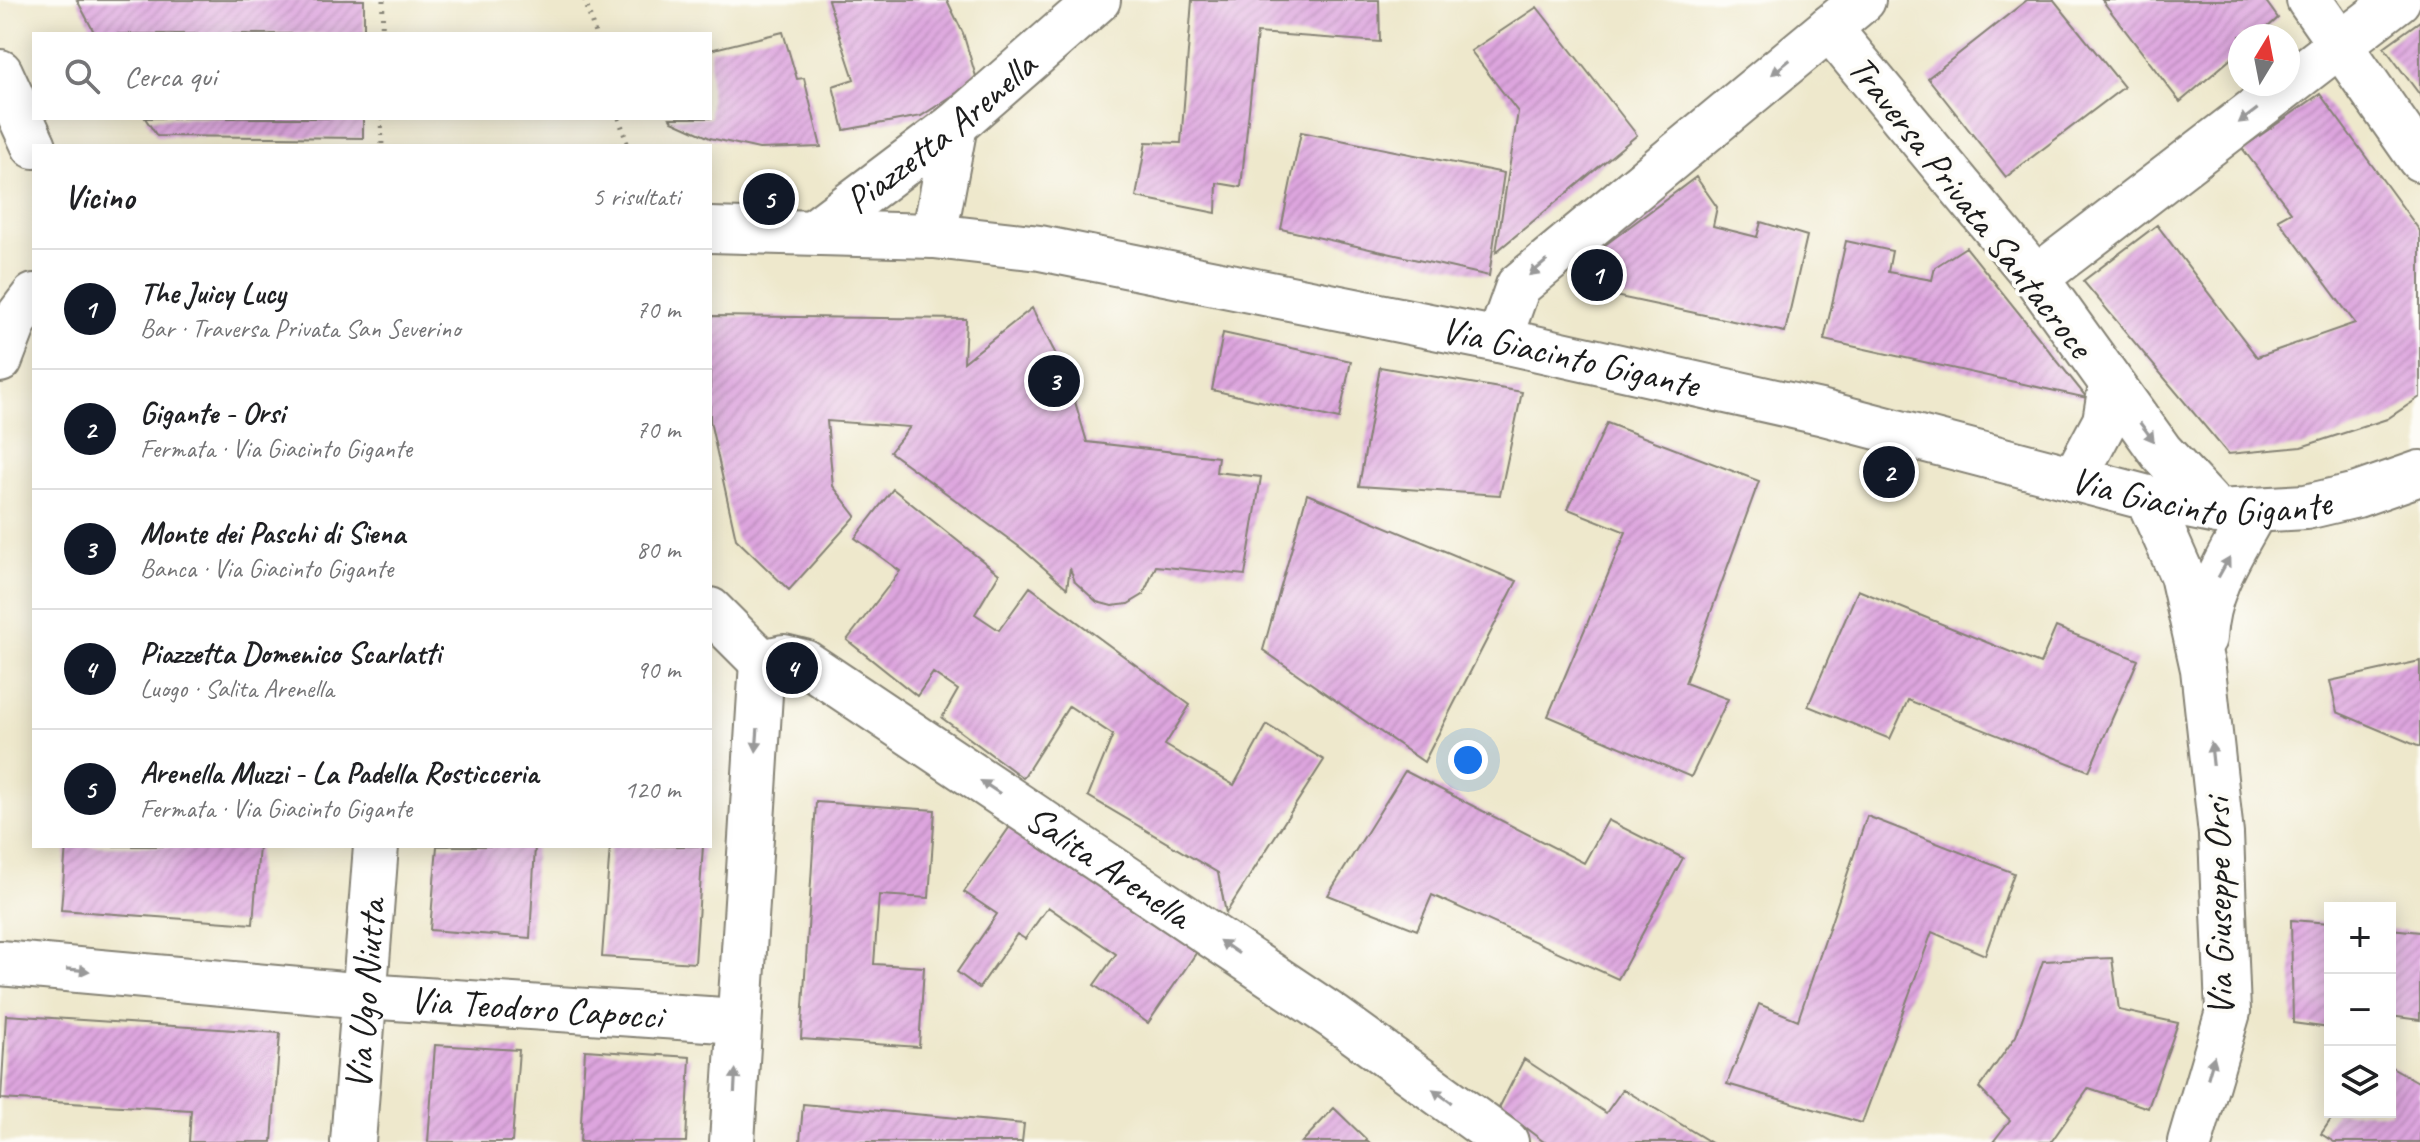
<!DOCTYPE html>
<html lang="it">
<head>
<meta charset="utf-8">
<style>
  :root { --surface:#fff; --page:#f2f2f2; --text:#202124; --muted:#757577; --line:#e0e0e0; --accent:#111827 }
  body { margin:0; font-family:Caveat,sans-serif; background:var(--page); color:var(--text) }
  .controls { position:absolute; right:24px; bottom:24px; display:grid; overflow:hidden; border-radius:0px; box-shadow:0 4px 20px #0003 }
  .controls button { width:72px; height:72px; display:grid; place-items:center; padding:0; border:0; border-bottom:2px solid var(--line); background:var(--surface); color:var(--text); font:40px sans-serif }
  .compass { position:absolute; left:2228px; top:24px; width:72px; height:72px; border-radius:50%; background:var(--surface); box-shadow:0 4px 20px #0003; rotate:10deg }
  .you { position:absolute; left:1468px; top:760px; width:28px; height:28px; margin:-20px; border:6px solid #fff; border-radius:50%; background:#1a73e8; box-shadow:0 0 0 12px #1a73e833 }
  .badge { display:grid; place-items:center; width:52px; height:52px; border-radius:50%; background:var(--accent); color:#fff; font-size:26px; font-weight:700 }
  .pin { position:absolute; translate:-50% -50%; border:4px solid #fff; box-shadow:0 2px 8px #0006 }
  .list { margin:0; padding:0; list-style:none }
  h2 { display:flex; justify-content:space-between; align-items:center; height:104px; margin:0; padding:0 32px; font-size:34px }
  h2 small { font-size:26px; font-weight:400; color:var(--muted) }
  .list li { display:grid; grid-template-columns:52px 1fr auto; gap:24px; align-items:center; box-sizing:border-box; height:120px; padding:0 32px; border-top:2px solid var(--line) }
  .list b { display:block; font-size:30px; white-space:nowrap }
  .list p { margin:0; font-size:26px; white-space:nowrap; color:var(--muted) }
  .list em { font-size:26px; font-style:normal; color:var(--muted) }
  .icon { flex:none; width:44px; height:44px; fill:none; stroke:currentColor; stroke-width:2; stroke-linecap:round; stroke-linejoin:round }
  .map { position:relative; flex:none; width:2420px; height:1142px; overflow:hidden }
  .search { position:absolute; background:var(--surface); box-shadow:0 4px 20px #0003; left:32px; top:32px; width:680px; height:88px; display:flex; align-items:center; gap:20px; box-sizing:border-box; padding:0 28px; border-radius:0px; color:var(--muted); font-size:30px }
  .panel { position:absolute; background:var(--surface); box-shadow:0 4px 20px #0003; left:32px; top:144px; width:680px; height:704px; border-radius:0px }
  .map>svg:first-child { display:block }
</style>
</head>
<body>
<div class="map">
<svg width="2420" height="1142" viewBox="0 0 2420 1142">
  <defs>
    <pattern id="building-hatch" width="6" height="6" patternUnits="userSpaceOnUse" patternTransform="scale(2)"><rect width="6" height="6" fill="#dda5de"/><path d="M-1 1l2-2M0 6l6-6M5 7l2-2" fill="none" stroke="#bd8dbe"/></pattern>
  </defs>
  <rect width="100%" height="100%" fill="#fdfcf7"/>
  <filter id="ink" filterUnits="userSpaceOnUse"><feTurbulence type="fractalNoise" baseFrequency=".0125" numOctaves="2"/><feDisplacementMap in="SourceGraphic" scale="16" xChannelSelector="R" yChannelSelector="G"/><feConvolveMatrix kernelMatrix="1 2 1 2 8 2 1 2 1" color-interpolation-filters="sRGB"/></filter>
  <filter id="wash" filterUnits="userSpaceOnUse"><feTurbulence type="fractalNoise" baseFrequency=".006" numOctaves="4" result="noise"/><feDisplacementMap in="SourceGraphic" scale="32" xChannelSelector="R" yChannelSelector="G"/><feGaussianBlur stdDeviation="1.8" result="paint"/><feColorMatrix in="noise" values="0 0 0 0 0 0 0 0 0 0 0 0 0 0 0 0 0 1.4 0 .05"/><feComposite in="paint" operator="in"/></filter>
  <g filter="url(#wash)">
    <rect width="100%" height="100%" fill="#eee8cc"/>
    <g id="blocks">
      <path fill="url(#building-hatch)" d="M77,0H364V34H95Z
        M828,0H947L963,33L977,80L921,116L844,130L833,86L854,79Z
        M1192,0H1379L1380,42L1257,33L1241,187L1217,183L1216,213L1136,197L1146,142L1181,143Z
        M2027,0H2054L2124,87L2006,177L1928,78Z
        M2102,0H2265L2278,18L2258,36H2240V51L2180,102Z
        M1537,7L1637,135L1496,252L1518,112L1471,51Z
        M2420,21V95L2384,47Z
        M783,32L797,79L804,78L821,147L759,149L710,138L672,121L670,118H710V50Z
        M2320,94L2420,231V397L2387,419L2301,447L2228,454L2083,281L2157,225L2257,357L2355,323L2278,219L2291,212L2242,148Z
        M145,118H363V138L157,136Z
        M1301,132L1504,173L1489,276L1281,229Z
        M1696,177L1717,207L1713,226L1757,237L1761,222L1807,236L1785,332L1591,291L1597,251Z
        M1846,241L1892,251L1888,272L1932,280L1935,267L1966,247L2087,398L1824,340Z
        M1032,308L1068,378L1087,442L1218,457L1216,472L1261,477L1245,575L1156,566L1143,595L1128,604L1112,606L1097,602L1075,582L1070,568L1067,588L1021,548L890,452L910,427L827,421L833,486L856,516L789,590L736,539L710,421V316L966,319L964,362Z
        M1223,333L1351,361L1339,419L1212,390Z
        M1380,367L1522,392L1500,495L1359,486Z
        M1607,423L1759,481L1685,683L1728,699L1691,777L1548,716L1626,532L1568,509Z
        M893,489L999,574L975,614L999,630L1030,587L1190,705L1165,745L1234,785L1267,725L1324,760L1226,913L1218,873L1088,796L1113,735L1069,706L1023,778L942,718L958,690L933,673L917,696L847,640L900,571L855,538Z
        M1307,494L1517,581L1424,762L1263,650Z
        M1858,590L2040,664L2056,627L2138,660L2089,771L1908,700L1890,739L1808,706Z
        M2420,661V747L2337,712L2330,681Z
        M1405,771L1584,863L1608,820L1683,858L1618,979L1432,895L1417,930L1328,895Z
        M816,802L935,810L929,898L879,895L874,964L924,967L919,1047L801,1039Z
        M1867,816L2014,873L1985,955L1932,932L1862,1123L1727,1084L1759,1004L1798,1020Z
        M1016,818L1201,946L1148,1023L1094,985L1116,954L1048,907L1025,939L1017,934L979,988L957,972L997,914L964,892Z
        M66,846H259L253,924L61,910Z
        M437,846H535L530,938L430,930Z
        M610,846H703L695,963L602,957Z
        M2291,920L2330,923V1028L2293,1023Z
        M2390,929L2420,932V1020L2390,1016L2393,996H2390Z
        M2112,958L2119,1010L2178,1023L2148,1108L2089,1088L2051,1142H1993L2010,1120L1979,1088L2016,1036L2043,961Z
        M6,1015L280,1033L272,1142H189L191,1110L1,1099Z
        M435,1045L519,1050L512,1142H428Z
        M585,1050L690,1057L686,1142H580Z
        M1524,1059L1606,1113L1623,1089L1710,1142H1544L1499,1108Z
        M2390,1066L2420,1083V1142H2334L2321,1134L2336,1112H2390Z
        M803,1104L1024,1124L1022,1142H800Z
        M1334,1108L1369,1142H1302Z"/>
    </g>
  </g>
  <g filter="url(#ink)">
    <use href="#blocks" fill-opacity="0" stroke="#858274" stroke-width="2"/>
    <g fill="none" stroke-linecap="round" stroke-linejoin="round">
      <g stroke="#858274" stroke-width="48">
        <g id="minor">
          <path d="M2309,0L2420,159"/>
          <path d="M1829,28L2036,278"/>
          <path id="s1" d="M816,230L955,125L1098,0"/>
          <path d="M934,236L955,125"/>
          <path d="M1499,340L1518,286L1863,0"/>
          <path d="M710,610L762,662"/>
          <path id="s2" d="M762,662L784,657L804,662L1335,1018L1506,1142"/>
          <path id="s3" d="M0,963L365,996L738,1021"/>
          <path d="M732,1142L762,662"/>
        </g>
      </g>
      <g stroke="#858274" stroke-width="48">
        <g id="major">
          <path d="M0,72L34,146"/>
          <path id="s4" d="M710,230L934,236L1040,248L1499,340L1820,412L2148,498L2217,512L2306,507L2357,495L2420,473"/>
          <path d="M0,360L15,321L34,296"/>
          <path d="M2074,479L2105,421L2111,385"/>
          <path d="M2148,498L2182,575L2203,669L2221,834L2228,1012L2190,1142"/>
          <path d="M2217,512L2161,452L2036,278L2398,0"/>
          <path d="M2204,638C2206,590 2231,554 2254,512"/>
          <path id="s5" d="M353,1142L376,846"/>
        </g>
      </g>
      <path stroke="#858274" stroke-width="5" stroke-dasharray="2 6" stroke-linecap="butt" d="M585,0L595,34
        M382,34L383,0
        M381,118L382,146
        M619,118L628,146"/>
      <use href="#minor" stroke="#fff" stroke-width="44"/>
      <use href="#major" stroke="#fff" stroke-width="44"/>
    </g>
    <defs><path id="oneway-solid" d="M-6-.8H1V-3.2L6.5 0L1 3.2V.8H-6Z" transform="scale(2)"/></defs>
    <g fill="#999">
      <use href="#oneway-solid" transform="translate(1781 67) rotate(141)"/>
      <use href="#oneway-solid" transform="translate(2248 116) rotate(143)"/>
      <use href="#oneway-solid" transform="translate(1538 268) rotate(140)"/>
      <use href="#oneway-solid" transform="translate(2147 432) rotate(53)"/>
      <use href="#oneway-solid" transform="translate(2224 567) rotate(-61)"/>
      <use href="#oneway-solid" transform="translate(757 740) rotate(94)"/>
      <use href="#oneway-solid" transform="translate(2212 754) rotate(-96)"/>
      <use href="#oneway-solid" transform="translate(990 787) rotate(-147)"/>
      <use href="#oneway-solid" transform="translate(1229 947) rotate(-146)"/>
      <use href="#oneway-solid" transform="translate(78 970) rotate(5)"/>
      <use href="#oneway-solid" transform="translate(2211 1067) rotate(-74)"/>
      <use href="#oneway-solid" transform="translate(735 1081) rotate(-87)"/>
      <use href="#oneway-solid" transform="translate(1442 1096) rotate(-144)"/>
    </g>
  </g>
  <g text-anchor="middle" stroke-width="8" stroke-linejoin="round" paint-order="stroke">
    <g font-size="38" fill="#1c1c1c" stroke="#fdfcf7">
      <text dy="13" stroke="none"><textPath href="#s1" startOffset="158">Piazzetta Arenella</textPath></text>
      <text transform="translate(1971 206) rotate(52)" y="13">Traversa Privata Santacroce</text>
      <text dy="13" stroke="none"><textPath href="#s4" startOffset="872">Via Giacinto Gigante</textPath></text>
      <text dy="13" stroke="none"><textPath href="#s4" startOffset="1520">Via Giacinto Gigante</textPath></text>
      <text dy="13" stroke="none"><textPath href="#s2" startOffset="410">Salita Arenella</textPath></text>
      <text transform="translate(2218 907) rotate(-91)" y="13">Via Giuseppe Orsi</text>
      <text dy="13" stroke="none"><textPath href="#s5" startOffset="148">Via Ugo Niutta</textPath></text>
      <text dy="13" stroke="none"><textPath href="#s3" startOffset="538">Via Teodoro Capocci</textPath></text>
    </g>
  </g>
</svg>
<div class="controls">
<button>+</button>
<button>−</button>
<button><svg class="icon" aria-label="layers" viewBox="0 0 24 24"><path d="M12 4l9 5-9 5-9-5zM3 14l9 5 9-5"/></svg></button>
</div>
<svg class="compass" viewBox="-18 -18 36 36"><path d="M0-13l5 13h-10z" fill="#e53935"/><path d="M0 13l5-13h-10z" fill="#757577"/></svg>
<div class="you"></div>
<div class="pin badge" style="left:1597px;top:275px">1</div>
<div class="pin badge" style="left:1889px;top:472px">2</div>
<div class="pin badge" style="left:1054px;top:381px">3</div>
<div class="pin badge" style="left:792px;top:668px">4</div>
<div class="pin badge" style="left:769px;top:199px">5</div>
<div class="search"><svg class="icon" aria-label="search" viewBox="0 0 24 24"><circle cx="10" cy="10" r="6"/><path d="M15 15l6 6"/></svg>Cerca qui</div>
<section class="panel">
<h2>Vicino<small>5 risultati</small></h2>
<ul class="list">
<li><span class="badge">1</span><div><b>The Juicy Lucy</b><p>Bar · Traversa Privata San Severino</p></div><em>70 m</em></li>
<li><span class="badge">2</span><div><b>Gigante - Orsi</b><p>Fermata · Via Giacinto Gigante</p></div><em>70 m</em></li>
<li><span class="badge">3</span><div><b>Monte dei Paschi di Siena</b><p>Banca · Via Giacinto Gigante</p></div><em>80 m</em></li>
<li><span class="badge">4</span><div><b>Piazzetta Domenico Scarlatti</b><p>Luogo · Salita Arenella</p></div><em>90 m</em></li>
<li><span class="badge">5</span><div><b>Arenella Muzzi - La Padella Rosticceria</b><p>Fermata · Via Giacinto Gigante</p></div><em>120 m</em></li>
</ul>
</section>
</div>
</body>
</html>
